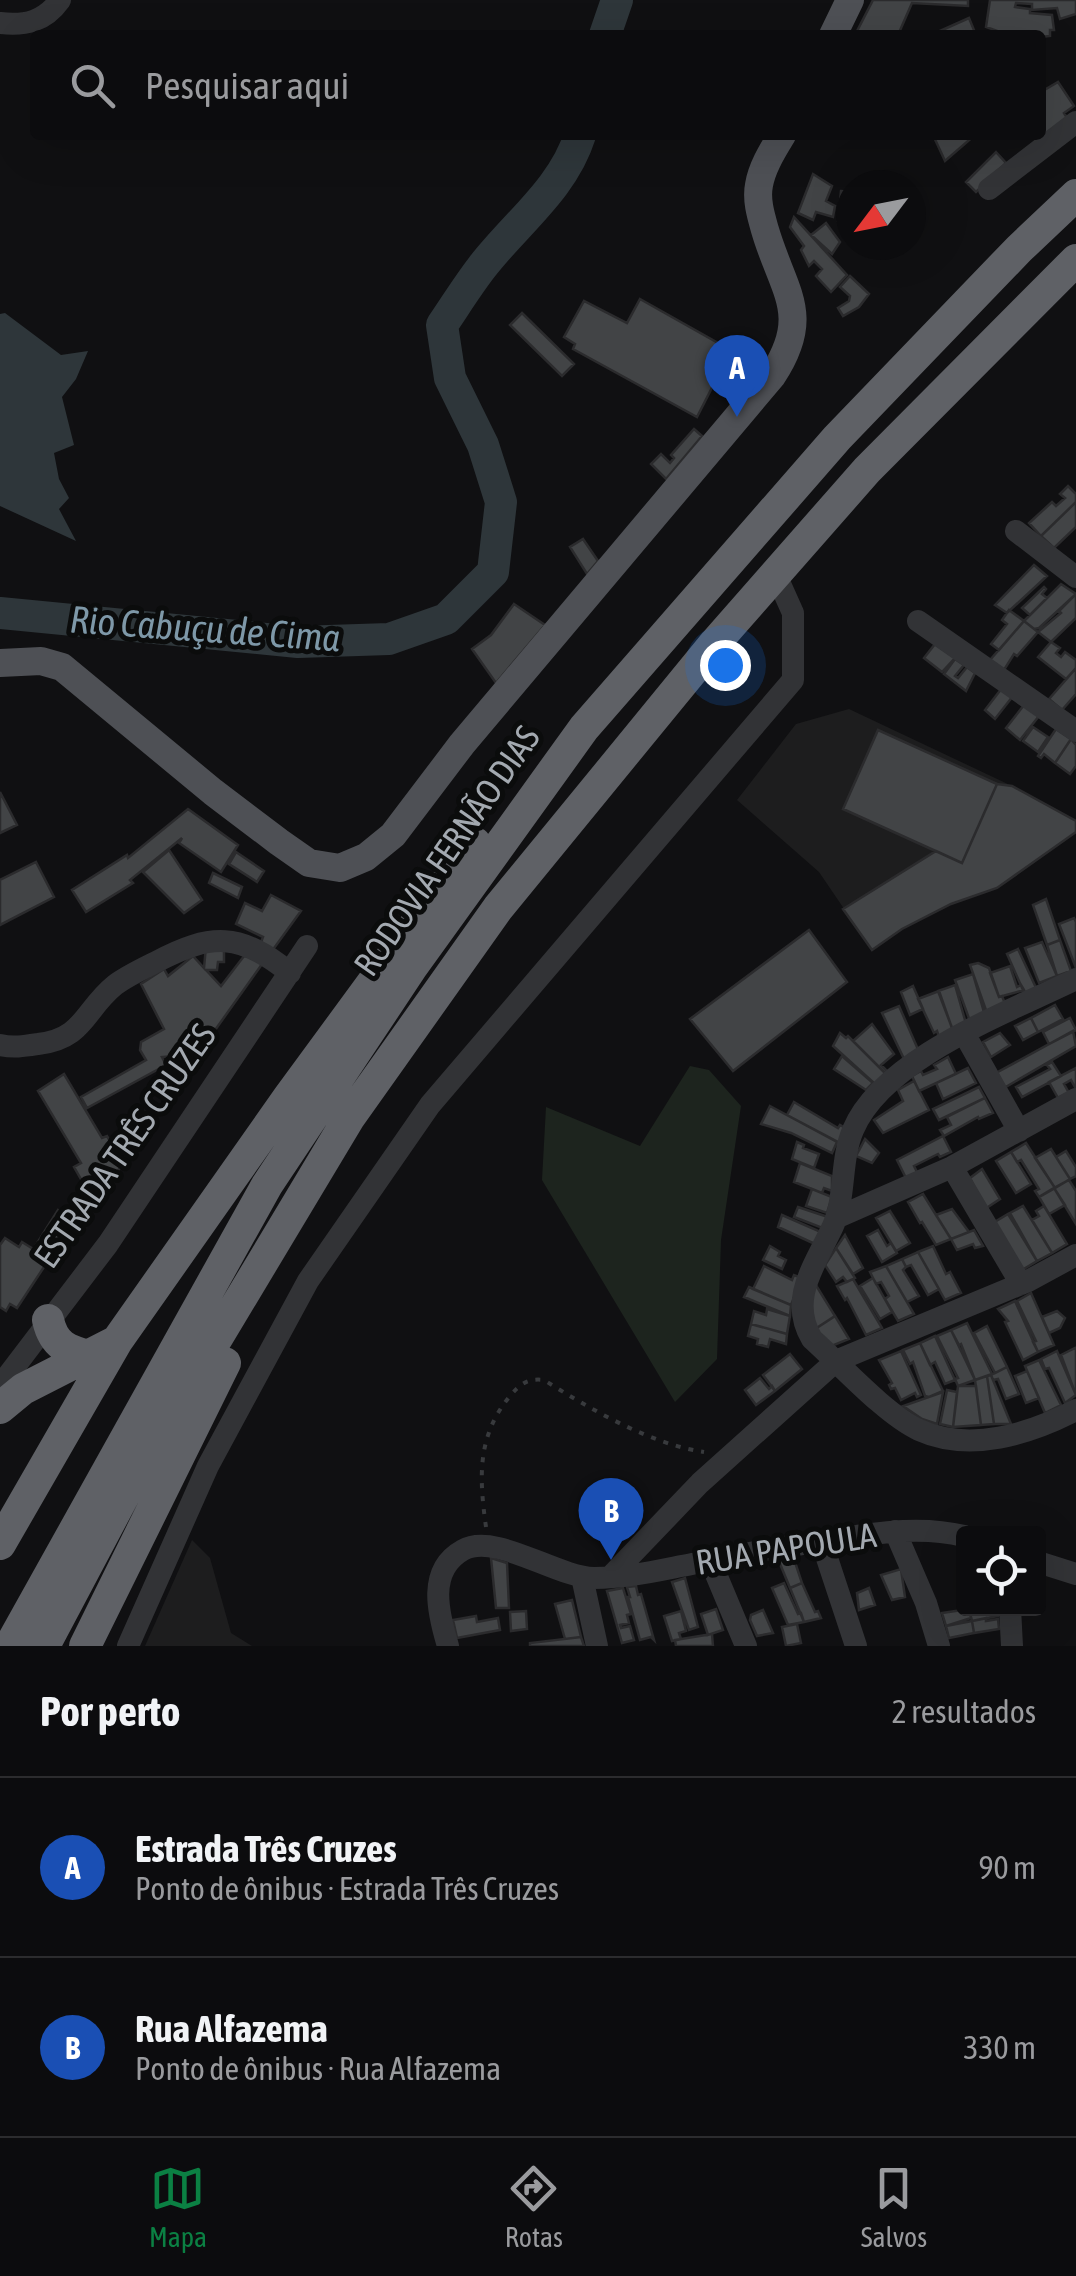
<!DOCTYPE html>
<html lang="pt">
<head>
<meta charset="utf-8">
<style>
  :root { --surface:#0c0c0e; --page:#1a1a1c; --text:#f1f3f6; --muted:#9a9b9e; --line:#2c2c2e; --accent:#0b8043 }
  body { margin:0; font-family:"Asap Condensed",sans-serif; background:var(--page); color:var(--text) }
  .controls { position:absolute; right:30px; bottom:30px; display:grid; overflow:hidden; border-radius:10px; box-shadow:0 10px 40px #0002 }
  .controls button { width:90px; height:90px; display:grid; place-items:center; padding:0; border:0; border-bottom:2px solid var(--line); background:var(--surface); color:var(--text); font:50px sans-serif }
  .compass { position:absolute; left:836px; top:170px; width:90px; height:90px; border-radius:50%; background:var(--surface); box-shadow:0 10px 40px #0002; rotate:238deg }
  .you { position:absolute; left:725px; top:665px; width:35px; height:35px; margin:-25px; border:8px solid #fff; border-radius:50%; background:#1a73e8; box-shadow:0 0 0 15px #1a73e833 }
  .badge { display:grid; place-items:center; width:65px; height:65px; border-radius:50%; background:var(--accent); color:#fff; font-size:32px; font-weight:700 }
  .pin { position:absolute; translate:-50% -82px; filter:drop-shadow(0 2px 5px #0008) }
  .pin::after { content:''; position:absolute; top:52px; width:35px; height:30px; background:inherit; clip-path:polygon(0 0,100% 0,50% 100%) }
  .list { margin:0; padding:0; list-style:none }
  h2 { display:flex; justify-content:space-between; align-items:center; height:130px; margin:0; padding:0 40px; font-size:42px }
  h2 small { font-size:32px; font-weight:400; color:var(--muted) }
  .list li { display:grid; grid-template-columns:65px 1fr auto; gap:30px; align-items:center; box-sizing:border-box; height:180px; padding:0 40px; border-top:2px solid var(--line) }
  .list b { display:block; font-size:38px; white-space:nowrap }
  .list p { margin:0; font-size:32px; white-space:nowrap; color:var(--muted) }
  .list em { font-size:32px; font-style:normal; color:var(--muted) }
  .icon { flex:none; width:55px; height:55px; fill:none; stroke:currentColor; stroke-width:2; stroke-linecap:round; stroke-linejoin:round }
  .map { position:relative; flex:none; width:1076px; height:1646px; overflow:hidden }
  .search { position:absolute; background:var(--surface); box-shadow:0 10px 40px #0002; left:30px; right:30px; top:30px; height:110px; display:flex; align-items:center; gap:25px; box-sizing:border-box; padding:0 35px; border-radius:10px; color:var(--muted); font-size:38px }
  .sheet { height:490px; background:var(--surface) }
  nav { display:flex; justify-content:space-around; align-items:center; box-sizing:border-box; height:140px; border-top:2px solid var(--line); background:var(--surface); font-size:28px; color:var(--muted) }
  nav a { display:grid; justify-items:center; gap:5px }
  nav .on { color:var(--accent) }
  .map>svg:first-child { display:block }
</style>
</head>
<body>
<div class="map">
<svg width="1076" height="1646" viewBox="0 0 1076 1646">
  <rect width="100%" height="100%" fill="#101012"/>
  <path fill="#1d1d1e" d="M849,709L1012,786L1076,821V832L997,888L951,904L902,929L872,950L819,872L737,800L796,724Z
    M192,1540L210,1558L231,1633L252,1646H145Z"/>
  <path fill="#1d241e" d="M690,1066L709,1070L741,1106L721,1240L717,1359L675,1402L542,1180L546,1107L640,1146Z"/>
  <path fill="#2e363a" d="M5,313L61,355L88,351L76,379L62,397L74,445L54,453L59,479L69,498L59,509L76,541L0,506V314Z"/>
  <g fill="none" stroke-linecap="round" stroke-linejoin="round">
    <path stroke="#2e363a" stroke-width="32" d="M605,35L617,0
      M0,613L298,642L389,639L446,619L493,572L501,502L483,445L450,378L442,325C455,306 468,285 482,267C516,223 563,189 580,135"/>
  </g>
  <path fill="#424446" stroke="#2b2b2d" stroke-width="2.5" d="M873,0H968V6L912,3L898,35H855Z
    M990,0H1076V14L1060,19L1057,8L1032,10V4L1016,3L1015,7L1030,9V13L1052,15L1054,30H1050V36L1041,37L1008,35L986,27Z
    M969,18L976,35H931Z
    M1058,82L1074,106L1064,113L1069,121L1040,141L1035,135H1041V92Z
    M933,135H975L945,161Z
    M996,152L1006,163L976,192L966,182Z
    M813,174L832,186L826,201L835,206L833,217L816,212L813,220L798,213Z
    M841,191L851,192V212H848L847,223L838,221Z
    M794,217L847,275L831,292L816,276L822,269L814,261L809,266L801,250L804,246L790,227Z
    M826,223L840,242L832,254L811,235Z
    M850,276L869,294L859,307L843,316L838,308L849,301L850,296L840,287Z
    M640,299L718,343L712,353L750,375L742,388L719,374L697,417L573,349L575,344L564,337L584,301L627,323Z
    M522,313L574,364L562,376L510,325Z
    M694,429L702,436L666,479L651,464L661,454L670,463L674,458L671,455Z
    M1068,486L1076,494V502L1041,536L1029,523L1052,502L1056,506L1065,498L1060,494Z
    M1076,502V527L1054,548L1041,536Z
    M583,539L598,561L587,574L570,547Z
    M1034,565L1047,576L1007,613L995,605Z
    M1061,584L1076,594L1039,628L1034,629L1024,621Z
    M1044,587L1046,589L1042,594L1047,598L1030,615L1022,608Z
    M1076,594V618L1051,642L1038,632L1061,613L1059,611Z
    M514,604L545,625L496,683L472,649L491,635Z
    M1009,610L1024,621L999,650L991,644L1007,624L1002,620Z
    M1024,621L1038,632L1017,656L1014,654L1004,670L990,660Z
    M1051,642L1060,648L1056,653L1061,657L1065,652L1076,660V668L1066,679L1038,657Z
    M935,644L955,658L942,672L924,658Z
    M955,659L964,665L955,676L958,678L967,667L975,673L966,691L944,674Z
    M1076,668V694L1062,710L1049,699Z
    M1002,688L1013,696L995,719L985,710Z
    M1024,705L1039,716L1020,740L1006,728Z
    M1033,727L1048,737L1038,752L1023,741Z
    M1056,729L1071,739L1055,763L1044,754L1041,758L1038,756Z
    M878,730L997,784L962,863L843,809Z
    M1071,739L1076,745V766L1070,774L1055,763Z
    M997,784L1012,786L1076,821V832L997,888L951,904L902,929L872,950L843,909L936,851L962,863Z
    M0,792L17,825L0,833Z
    M188,809L238,845L221,872L179,843L182,838L130,880L133,883L86,912L72,890L127,855L128,858Z
    M169,850L202,900L184,913L143,872Z
    M236,852L264,871L257,882L229,864Z
    M36,862L54,897L0,925V880Z
    M213,873L242,887L238,898L209,883Z
    M271,895L301,911L272,951L260,945L263,937L236,924L245,903L262,911Z
    M1046,899L1060,940L1047,945L1033,905Z
    M1074,918L1076,922V968L1059,924Z
    M809,930L847,982L733,1071L690,1019Z
    M1060,940L1071,971L1057,976L1047,945Z
    M1042,942L1057,976L1039,983L1025,948Z
    M224,943V962H218L217,970H206L221,986L244,956L265,960L208,1040L174,1056L162,1057L166,1065L87,1108L81,1097L146,1060L140,1050L141,1042L164,1029L141,984L164,969L168,976L193,956L204,968L206,946Z
    M1018,949L1038,992L1027,999L1007,954Z
    M978,963L989,968L999,997L1002,996L1006,1006L988,1016L970,965Z
    M1010,966L1017,987L1021,985L1024,990L999,997L990,973Z
    M973,974L986,1019L971,1024L955,980Z
    M955,985L967,1027L954,1033L938,991Z
    M913,986L923,1009L910,1015L901,992Z
    M939,991L953,1031L939,1037L937,1031L934,1033L918,999Z
    M1055,1005L1063,1019L1038,1032L1031,1018Z
    M899,1006L920,1054L905,1061L882,1013Z
    M1031,1018L1038,1032L1023,1040L1015,1026Z
    M1070,1018L1076,1030L1049,1044L1043,1032Z
    M872,1024L894,1054L881,1065L887,1071L885,1073L853,1041Z
    M1073,1031L1076,1046L1004,1088L996,1073Z
    M840,1033L846,1038L848,1036L886,1074L875,1084L833,1046Z
    M1000,1033L1010,1045L991,1057L983,1042Z
    M842,1056L873,1083L866,1090L834,1069Z
    M948,1057L956,1074L919,1091L912,1076L921,1071L923,1075L937,1069L934,1065Z
    M1052,1062L1061,1076L1022,1097L1016,1087L1050,1069L1047,1065Z
    M968,1068L976,1083L943,1099L936,1083Z
    M1076,1068V1089L1071,1080L1064,1084L1069,1093L1058,1098L1049,1082Z
    M64,1074L102,1138L107,1136L114,1148L126,1129L122,1125L127,1117L146,1130L100,1197L92,1184L86,1188L74,1167L81,1163L38,1091Z
    M914,1081L929,1110L883,1133L874,1120L903,1101L898,1090Z
    M979,1087L985,1098L939,1120L933,1109Z
    M985,1098L993,1113L979,1119L978,1117L944,1136L940,1130L951,1125L947,1117Z
    M794,1102L838,1128L840,1125L847,1129L842,1144L787,1115Z
    M770,1106L837,1142L832,1153L791,1133L761,1124Z
    M943,1136L951,1152L940,1157L938,1154L914,1166L917,1172L906,1178L897,1160Z
    M865,1139L879,1153L872,1163L856,1156Z
    M797,1142L804,1145L803,1148L819,1154L814,1168L792,1159Z
    M1026,1143L1055,1188L1039,1197L1035,1191L1039,1189L1021,1160L1017,1162L1011,1152Z
    M1051,1149L1070,1179L1055,1188L1035,1158Z
    M1066,1151L1076,1167V1176L1070,1179L1056,1157Z
    M1011,1152L1031,1184L1016,1193L996,1161Z
    M800,1163L832,1176V1191L824,1188L822,1193L794,1182Z
    M982,1169L1000,1199L985,1209L970,1178Z
    M1069,1180L1076,1191V1224L1054,1188Z
    M1054,1188L1065,1205L1049,1214L1039,1197Z
    M812,1189L832,1197L827,1213L806,1206Z
    M923,1194L936,1215L951,1239L936,1245L922,1222L920,1223L908,1202Z
    M1023,1206L1052,1253L1037,1261L1010,1213Z
    M1044,1206L1067,1244L1052,1253L1032,1220L1039,1216L1036,1211Z
    M798,1207L831,1218L825,1229L794,1217Z
    M952,1209L969,1232L951,1239L936,1215Z
    M58,1210L81,1225L51,1263L36,1245Z
    M890,1211L910,1243L896,1251L876,1218Z
    M1008,1214L1037,1261L1022,1270L993,1223Z
    M782,1215L821,1232L815,1244L778,1227Z
    M878,1230L887,1246L891,1243L897,1253L882,1262L867,1236Z
    M974,1230L983,1246L975,1248L973,1244L957,1250L951,1239Z
    M845,1235L863,1268L853,1274L836,1248Z
    M5,1238L19,1247L22,1242L38,1252L36,1257L46,1264L17,1308L10,1304L6,1311L0,1307V1245Z
    M770,1246L780,1252L778,1256L786,1260L782,1269L763,1260Z
    M933,1246L946,1274L950,1272L961,1293L945,1300L918,1252Z
    M836,1248L855,1278L847,1282L843,1277L836,1282L825,1265Z
    M918,1252L939,1289L928,1295L911,1265L906,1267L902,1259Z
    M902,1259L906,1267L903,1270L919,1296L907,1302L886,1266Z
    M764,1266L792,1280L794,1275L802,1278L791,1305L753,1289Z
    M886,1266L914,1314L898,1321L885,1299L889,1296L881,1282L876,1284L870,1272Z
    M873,1278L892,1312L880,1319L860,1286Z
    M853,1279L882,1328L866,1335L847,1298L845,1300L837,1286Z
    M814,1282L835,1316L815,1329L808,1305Z
    M749,1287L791,1305L790,1316L744,1297Z
    M1031,1293L1054,1345L1038,1352L1033,1342L1036,1341L1017,1301Z
    M1015,1301L1038,1352L1023,1360L1005,1322L1008,1321L998,1309Z
    M767,1309L790,1316L787,1334L751,1324L754,1311L766,1315Z
    M1057,1311L1065,1318L1060,1328L1049,1333L1042,1317Z
    M835,1316L849,1339L829,1347L815,1329Z
    M967,1323L992,1374L975,1380L961,1344L959,1345L951,1330Z
    M751,1324L787,1334L786,1344L770,1339L768,1347L757,1344L758,1339L748,1336Z
    M987,1326L1007,1367L995,1373L974,1333Z
    M951,1330L975,1380L958,1386L955,1379L958,1378L937,1336Z
    M935,1336L955,1380L945,1384L935,1362L930,1365L920,1343Z
    M920,1343L943,1391L929,1397L925,1396L913,1362L910,1364L903,1350Z
    M1075,1348L1076,1350V1395L1061,1355Z
    M901,1351L921,1395L917,1397L915,1393L901,1400L895,1388L891,1389L889,1385L892,1383L879,1360Z
    M1057,1351L1076,1395L1065,1403L1049,1368L1045,1369L1041,1359Z
    M790,1354L802,1369L775,1391L763,1375Z
    M1039,1360L1061,1405L1045,1413L1025,1366Z
    M1007,1367L1019,1394L1006,1399L998,1379L993,1380L991,1375Z
    M1027,1371L1039,1398L1026,1403L1015,1376Z
    M991,1375L1011,1424H994L987,1376Z
    M987,1376L994,1424L981,1425L975,1380Z
    M760,1378L769,1389L772,1386L775,1391L756,1405L745,1390Z
    M958,1386H976L981,1425L953,1427Z
    M947,1390L957,1392L953,1427L940,1424Z
    M943,1392L937,1424L922,1419L903,1406Z
    M793,1556L802,1583L790,1588L778,1559Z
    M491,1558L507,1563L509,1608H496Z
    M901,1569L905,1597L892,1600L881,1575Z
    M685,1578L698,1627L689,1630L672,1582Z
    M784,1583L798,1614L801,1613L804,1622L788,1625L772,1588Z
    M802,1583L815,1612L818,1611L821,1618L804,1622L790,1588Z
    M636,1586L638,1595L641,1594L654,1640L651,1637L640,1640L628,1597H630L627,1587Z
    M623,1588L631,1614L627,1615L629,1623L620,1625L621,1628L630,1626L634,1640L622,1643L607,1591Z
    M869,1588L875,1605L859,1610L857,1593Z
    M572,1600L581,1637L565,1639L555,1604Z
    M998,1608V1616L972,1621L969,1609Z
    M716,1609L723,1630L708,1635L701,1614Z
    M969,1609L971,1618L946,1626L942,1613Z
    M763,1610L773,1633L757,1636L750,1620L751,1615Z
    M526,1611L527,1629L511,1631L510,1612Z
    M681,1611L686,1631L679,1633L681,1639L672,1641L664,1616Z
    M476,1616L477,1622L498,1618L500,1630L457,1638L453,1620Z
    M986,1618V1621L998,1619L999,1629L974,1633L972,1621Z
    M972,1621L974,1633L949,1638L946,1626Z
    M797,1624L801,1643L786,1646L782,1627Z
    M712,1634L713,1646H676L675,1640Z
    M581,1637L584,1646H530V1643Z"/>
  <g fill="none" stroke-linecap="round" stroke-linejoin="round">
    <path stroke="#383a3d" stroke-width="4" stroke-dasharray="5 8" stroke-linecap="butt" d="M486,1527C479,1477 477,1436 510,1396C520,1384 528,1378 544,1380C590,1409 650,1444 704,1452"/>
    <path stroke="#323336" stroke-width="22" d="M0,23C26,26 45,21 60,0
      M989,189L1076,122
      M1016,531L1076,577
      M918,621L1076,731
      M1076,979C1009,1012 883,1058 853,1130C840,1160 846,1197 833,1226C815,1265 788,1299 812,1339C841,1365 885,1414 919,1430C970,1453 1030,1434 1076,1410
      M965,1035L1019,1131
      M0,1045C13,1048 25,1046 38,1044C84,1039 84,1010 115,985C127,976 142,969 156,962C211,933 240,932 290,973
      M952,1167L1021,1284
      M836,1218L952,1167L1076,1099
      M0,1386L108,1244L307,946
      M895,1531L926,1603L939,1646
      M821,1540L856,1646
      M710,1560L746,1646
      M1038,1562L1076,1574
      M582,1577L597,1646
      M610,1577L700,1483L836,1361L1028,1281L1076,1255
      M1010,1608L1012,1646
      M128,1646L208,1466L308,1281L430,1105L793,680V613L776,575
      M448,1646C438,1613 427,1570 463,1550C495,1532 556,1577 594,1578C627,1578 660,1570 692,1564C742,1554 792,1545 842,1538C883,1532 923,1526 964,1536"/>
    <path stroke="#4e5055" stroke-width="28" d="M833,35L850,0
      M0,663L41,661L62,667L213,792L279,842L309,863L340,868L366,857L393,835L462,744L772,376C813,314 783,292 765,230C761,216 756,200 759,185C762,167 773,150 782,135"/>
    <path stroke="#5f6166" stroke-width="32" d="M48,1320C54,1346 67,1350 91,1357
      M0,1408L23,1389L117,1341
      M0,1544L117,1341L288,1098L475,843
      M10,1646L267,1185L412,967L584,728L837,438L1019,249L1076,195
      M44,1646L133,1478L349,1118L498,908L715,643L867,470L1076,260
      M85,1646L225,1363"/>
  </g>
  <g text-anchor="middle" stroke-width="10" stroke-linejoin="round" paint-order="stroke">
    <g font-size="35" fill="#a3a9b0" stroke="#0b0c0c">
      <text transform="translate(447 851) rotate(-55)" y="12">RODOVIA FERNÃO DIAS</text>
      <text transform="translate(125 1146) rotate(-55)" y="12">ESTRADA TRÊS CRUZES</text>
      <text transform="translate(786 1549) rotate(-9)" y="12">RUA PAPOULA</text>
    </g>
    <g font-size="38" font-style="italic" fill="#7e98a8" stroke="#0b0c0c">
      <text transform="translate(205 629) rotate(4)" y="13">Rio Cabuçu de Cima</text>
    </g>
  </g>
</svg>
<div class="controls">
<button><svg class="icon" aria-label="locate" viewBox="0 0 24 24"><circle cx="12" cy="12" r="6"/><path d="M12 2v4M12 18v4M2 12h4M18 12h4"/></svg></button>
</div>
<svg class="compass" viewBox="-18 -18 36 36"><path d="M0-13l5 13h-10z" fill="#e53935"/><path d="M0 13l5-13h-10z" fill="#9a9b9e"/></svg>
<div class="you"></div>
<div class="pin badge" style="left:737px;top:417px;background:#1a4fb4">A</div>
<div class="pin badge" style="left:611px;top:1560px;background:#1a4fb4">B</div>
<div class="search"><svg class="icon" aria-label="search" viewBox="0 0 24 24"><circle cx="10" cy="10" r="6"/><path d="M15 15l6 6"/></svg>Pesquisar aqui</div>
</div>
<section class="sheet">
<h2>Por perto<small>2 resultados</small></h2>
<ul class="list">
<li><span class="badge" style="background:#1a4fb4">A</span><div><b>Estrada Três Cruzes</b><p>Ponto de ônibus · Estrada Três Cruzes</p></div><em>90 m</em></li>
<li><span class="badge" style="background:#1a4fb4">B</span><div><b>Rua Alfazema</b><p>Ponto de ônibus · Rua Alfazema</p></div><em>330 m</em></li>
</ul>
</section>
<nav>
<a class="on"><svg class="icon" aria-label="map" viewBox="0 0 24 24"><path d="M3 6l6-2 6 2 6-2v14l-6 2-6-2-6 2zM9 4v14M15 6v14"/></svg>Mapa</a>
<a><svg class="icon" aria-label="directions" viewBox="0 0 24 24"><path d="M12 3l9 9-9 9-9-9zM9 14v-3h6M13 9l2 2-2 2"/></svg>Rotas</a>
<a><svg class="icon" aria-label="saved" viewBox="0 0 24 24"><path d="M7 4h10v16l-5-4-5 4z"/></svg>Salvos</a>
</nav>
</body>
</html>
